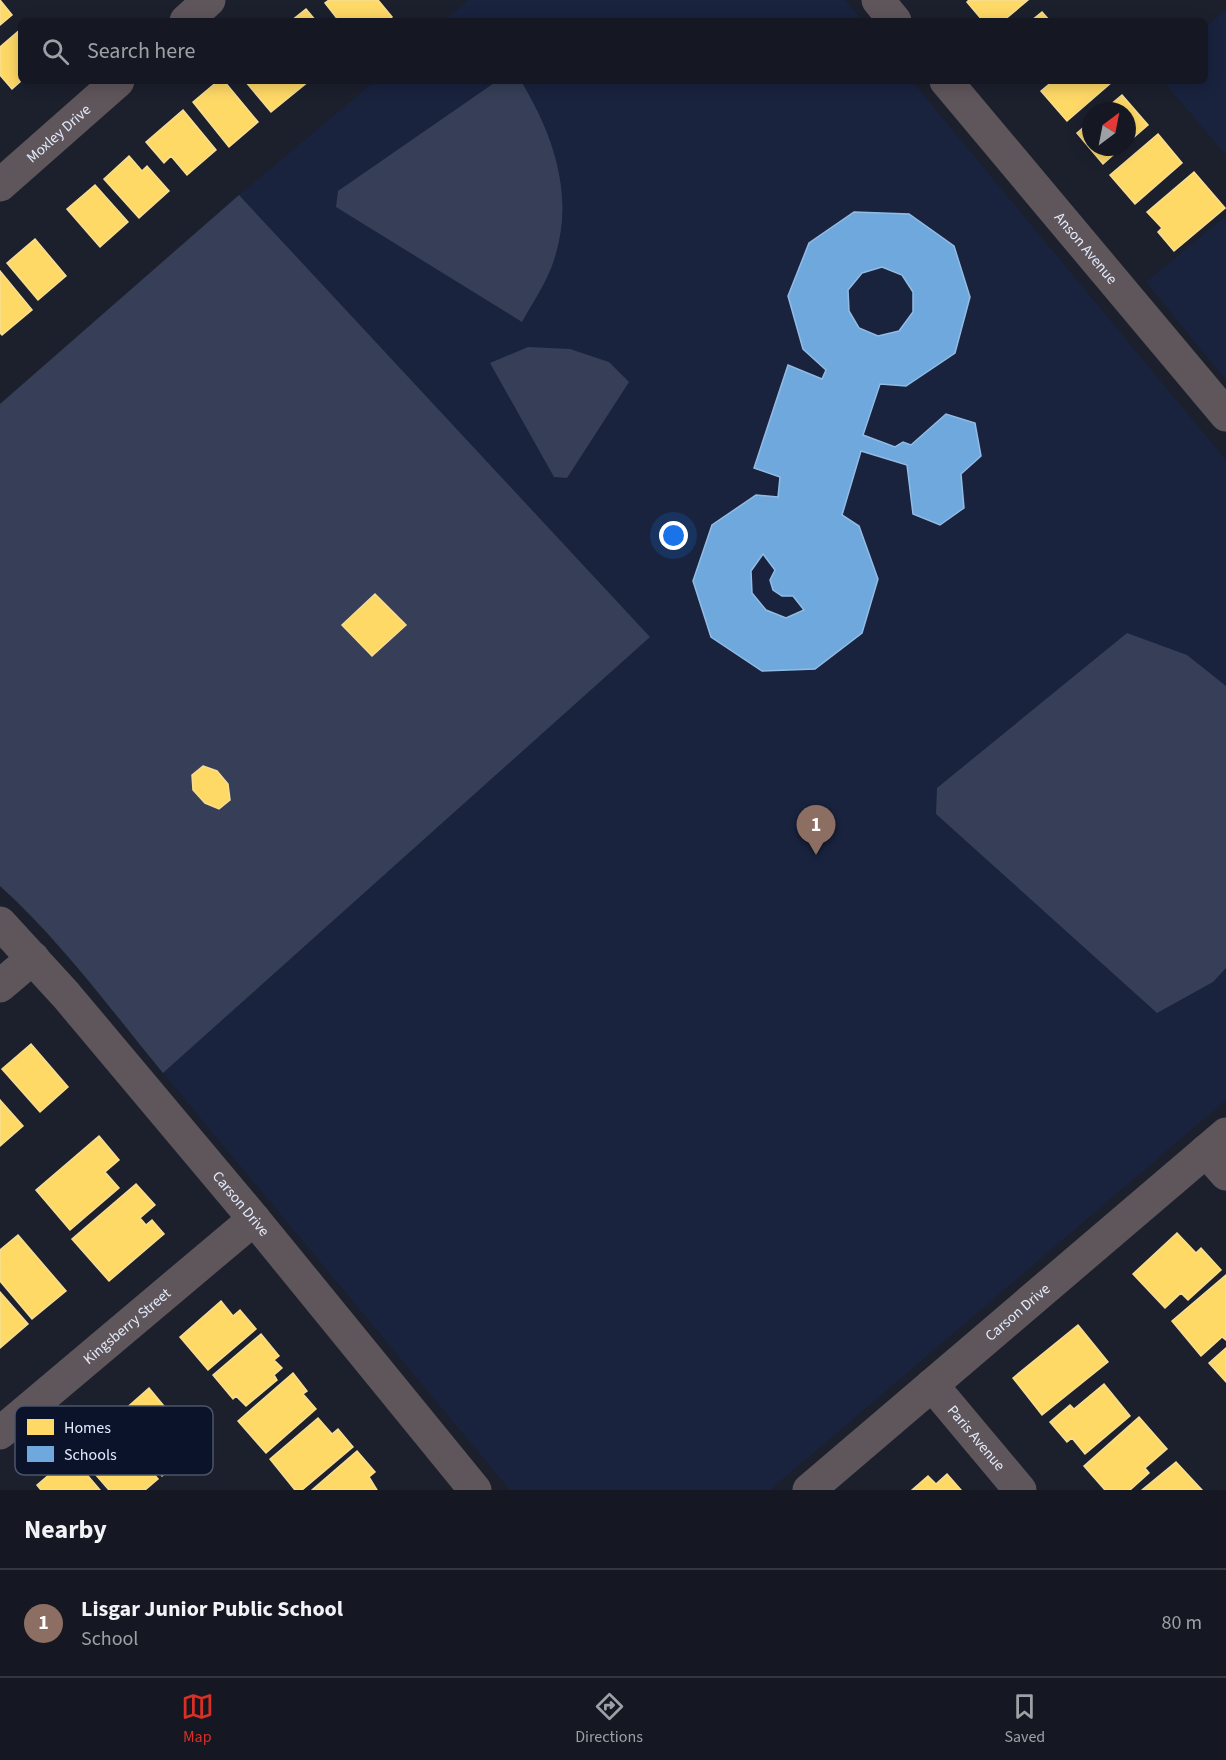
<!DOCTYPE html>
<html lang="en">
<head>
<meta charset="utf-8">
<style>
  :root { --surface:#151822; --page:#1e212a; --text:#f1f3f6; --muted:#9da0a5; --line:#343740; --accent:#d93025 }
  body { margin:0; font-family:"Source Sans 3",sans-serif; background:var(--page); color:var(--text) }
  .compass { position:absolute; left:1082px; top:102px; width:54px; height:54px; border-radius:50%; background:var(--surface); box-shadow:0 3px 15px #0003; rotate:32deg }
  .you { position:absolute; left:674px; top:536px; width:21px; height:21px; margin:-15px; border:4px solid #fff; border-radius:50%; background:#1a73e8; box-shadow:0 0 0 9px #1a73e833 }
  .badge { display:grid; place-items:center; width:39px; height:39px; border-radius:50%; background:var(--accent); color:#fff; font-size:20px; font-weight:700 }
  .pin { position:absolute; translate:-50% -50px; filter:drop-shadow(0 2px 3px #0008) }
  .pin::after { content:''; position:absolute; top:32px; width:21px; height:18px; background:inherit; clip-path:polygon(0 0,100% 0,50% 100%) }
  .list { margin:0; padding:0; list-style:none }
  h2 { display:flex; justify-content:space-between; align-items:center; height:78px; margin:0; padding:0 24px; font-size:26px }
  h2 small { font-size:20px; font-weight:400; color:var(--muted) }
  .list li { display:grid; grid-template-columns:39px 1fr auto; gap:18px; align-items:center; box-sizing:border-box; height:108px; padding:0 24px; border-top:2px solid var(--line) }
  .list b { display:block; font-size:22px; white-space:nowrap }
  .list p { margin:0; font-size:20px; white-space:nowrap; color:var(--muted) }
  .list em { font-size:20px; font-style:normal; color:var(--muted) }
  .icon { flex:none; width:33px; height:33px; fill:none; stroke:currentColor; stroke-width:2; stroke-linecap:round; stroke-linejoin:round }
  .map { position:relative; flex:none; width:1226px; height:1490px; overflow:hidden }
  .search { position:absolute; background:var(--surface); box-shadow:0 3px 15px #0003; left:18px; right:18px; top:18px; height:66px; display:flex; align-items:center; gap:15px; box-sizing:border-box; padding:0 21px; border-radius:9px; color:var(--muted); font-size:22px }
  .sheet { height:186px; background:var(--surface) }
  nav { display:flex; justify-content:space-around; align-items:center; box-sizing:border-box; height:84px; border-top:2px solid var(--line); background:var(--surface); font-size:16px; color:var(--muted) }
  nav a { display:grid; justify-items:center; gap:3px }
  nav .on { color:var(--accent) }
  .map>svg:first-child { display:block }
</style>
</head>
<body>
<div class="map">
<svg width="1226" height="1490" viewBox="0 0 1226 1490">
  <rect width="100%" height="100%" fill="#1c202d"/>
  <path fill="#19233e" d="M468,0H845L862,21H444Z
    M1226,9V155L1163,81H1205V27Z
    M375,81H912L1226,460V1100L770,1490H510L163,1073L649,637L239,195Z
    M1226,216V380L1146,282Z"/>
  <path fill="#363f57" d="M497,81H521C554,136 575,197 554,260C547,282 533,302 522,322L336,207L338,191Z
    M239,195L650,637L163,1073C111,1010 61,941 0,886V404Z
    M528,347L570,349L609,362L629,382L567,478L554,477L490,363Z
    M1127,633L1187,655L1226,686V968L1213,982L1157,1013L936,814L937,788Z"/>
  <path fill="#ffd966" stroke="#f7de93" stroke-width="1.5" d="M0,0L12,15L0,25Z
    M329,0H378L392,17L387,21H339L325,3Z
    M969,0H1028L1003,21H983L967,2Z
    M306,9L316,21H291Z
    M1042,12L1050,21H1031Z
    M21,29V81L12,89L0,75V47Z
    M218,81H224L258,122L229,147L193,102Z
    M245,81H309L271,112Z
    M1053,81H1111L1112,82L1067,121L1041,91Z
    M1122,95L1148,125L1127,143V111H1103Z
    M183,110L216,150L187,175L171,156L164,163L146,142Z
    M1091,121V147H1122L1103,164L1077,133Z
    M1158,134L1182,163L1135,204L1110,175Z
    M129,156L142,171L147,166L169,191L139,218L104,179Z
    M1194,172L1225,208L1174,251L1158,232L1162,228L1147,212Z
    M95,185L128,222L100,247L67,209Z
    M35,239L66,276L38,300L7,263Z
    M0,271L32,310L2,335L0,333Z
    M375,594L406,625L372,656L342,625Z
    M203,766L217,771L228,784L230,800L219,809L205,803L193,790L192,775Z
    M31,1044L68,1087L40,1112L2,1069Z
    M0,1100L23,1126L0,1146Z
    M99,1136L119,1160L105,1172L119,1188L70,1230L36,1190Z
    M136,1184L155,1205L140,1218L146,1225L152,1220L164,1234L109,1281L72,1239Z
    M1177,1233L1196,1253L1201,1248L1221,1270L1188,1300L1181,1293L1165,1308L1133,1274Z
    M18,1235L66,1291L32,1319L0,1281V1250Z
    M1226,1275V1340L1222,1337L1201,1356L1172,1321Z
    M0,1292L28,1324L0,1348Z
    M221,1301L233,1316L240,1310L256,1329L208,1370L180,1337Z
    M1078,1325L1108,1362L1042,1415L1013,1378Z
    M261,1334L279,1356L274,1360L282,1368L274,1375L277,1380L246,1406L236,1396L233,1399L213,1375Z
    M1226,1348V1382L1209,1363Z
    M293,1373L307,1391L303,1394L316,1409L266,1453L238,1421Z
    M1104,1384L1130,1416L1085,1454L1072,1438L1067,1442L1050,1422L1070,1405L1074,1409Z
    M149,1388L197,1446L162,1476L114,1419Z
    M1139,1417L1167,1449L1145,1468L1149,1473L1130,1490H1105L1084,1466Z
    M318,1418L332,1434L338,1429L353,1447L302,1490H295L270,1459Z
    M109,1423L158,1479L145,1490H109L76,1452Z
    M357,1451L375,1472L369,1477L377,1490H312Z
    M71,1456L100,1490H41L37,1485Z
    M1176,1462L1202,1490H1142Z
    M947,1474L961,1490H912L928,1476L936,1484Z"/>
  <path fill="#6fa8dc" stroke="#92bce6" stroke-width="1.5" fill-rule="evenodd" d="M854,212L909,214L954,246L970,297L955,353L906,386L880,384L863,435L895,447L903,442L911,445L946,414L975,423L981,456L961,474L964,508L940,525L913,514L907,465L861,451L842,515L859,526L878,579L862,633L815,669L762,671L711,637L693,581L712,525L756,495L778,497L780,477L754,468L788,365L822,379L826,370L803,349L788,296L809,243ZM882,267L902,275L913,292V312L899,331L878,336L859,328L849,311L848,290L862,273ZM763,554L775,570L770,580L773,590L782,596H793L804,610L786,618L766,610L752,593L751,571Z"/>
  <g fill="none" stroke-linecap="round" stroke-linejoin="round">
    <g stroke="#5f565b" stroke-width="33">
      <path d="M878,0L895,21"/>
      <path d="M186,21L209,0"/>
      <path id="s1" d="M946,81L1226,415"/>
      <path id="s2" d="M0,185L118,81"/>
      <path id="s3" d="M0,923L66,995L254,1219L475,1490"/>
      <path d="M0,986L33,958"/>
      <path d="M1206,1151L1226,1174"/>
      <path id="s4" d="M932,1385L1020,1490"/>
      <path id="s5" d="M0,1433L254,1219"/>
      <path id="s6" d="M809,1490L1226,1134"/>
    </g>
  </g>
  <g text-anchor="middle" stroke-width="6" stroke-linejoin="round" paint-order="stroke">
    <g font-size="15" fill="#e4ebfc" stroke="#0b132b">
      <text dy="5" stroke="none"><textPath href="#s2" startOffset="78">Moxley Drive</textPath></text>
      <text dy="5" stroke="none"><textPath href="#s1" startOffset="218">Anson Avenue</textPath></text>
      <text dy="5" stroke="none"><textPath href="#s3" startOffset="370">Carson Drive</textPath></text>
      <text dy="5" stroke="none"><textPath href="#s6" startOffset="274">Carson Drive</textPath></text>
      <text dy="5" stroke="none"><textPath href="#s5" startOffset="166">Kingsberry Street</textPath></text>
      <text dy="5" stroke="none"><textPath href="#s4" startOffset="69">Paris Avenue</textPath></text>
    </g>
  </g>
  <rect x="15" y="1406" width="198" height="69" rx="9" fill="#0b132b" stroke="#4c546a" stroke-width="1.5"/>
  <rect x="27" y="1419" width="27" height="16" fill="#ffd966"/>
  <rect x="27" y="1446" width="27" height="16" fill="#6fa8dc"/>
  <g font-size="16" fill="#e4ebfc">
    <text x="64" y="1433">Homes</text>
    <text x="64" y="1460">Schools</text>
  </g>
</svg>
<svg class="compass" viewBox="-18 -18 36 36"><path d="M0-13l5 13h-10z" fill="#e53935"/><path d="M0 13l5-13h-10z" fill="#9da0a5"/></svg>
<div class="you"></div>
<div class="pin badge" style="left:816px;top:855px;background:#8d6e63">1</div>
<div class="search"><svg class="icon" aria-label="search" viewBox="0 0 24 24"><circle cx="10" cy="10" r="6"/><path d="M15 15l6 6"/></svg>Search here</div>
</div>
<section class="sheet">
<h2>Nearby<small></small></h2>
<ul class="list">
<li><span class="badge" style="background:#8d6e63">1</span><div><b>Lisgar Junior Public School</b><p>School</p></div><em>80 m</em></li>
</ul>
</section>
<nav>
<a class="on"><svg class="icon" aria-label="map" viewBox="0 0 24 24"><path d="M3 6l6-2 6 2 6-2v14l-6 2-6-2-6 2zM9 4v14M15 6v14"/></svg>Map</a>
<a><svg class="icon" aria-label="directions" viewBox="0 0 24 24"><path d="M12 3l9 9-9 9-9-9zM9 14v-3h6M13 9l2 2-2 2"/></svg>Directions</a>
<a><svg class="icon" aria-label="saved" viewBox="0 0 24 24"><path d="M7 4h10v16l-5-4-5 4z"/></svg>Saved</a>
</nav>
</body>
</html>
